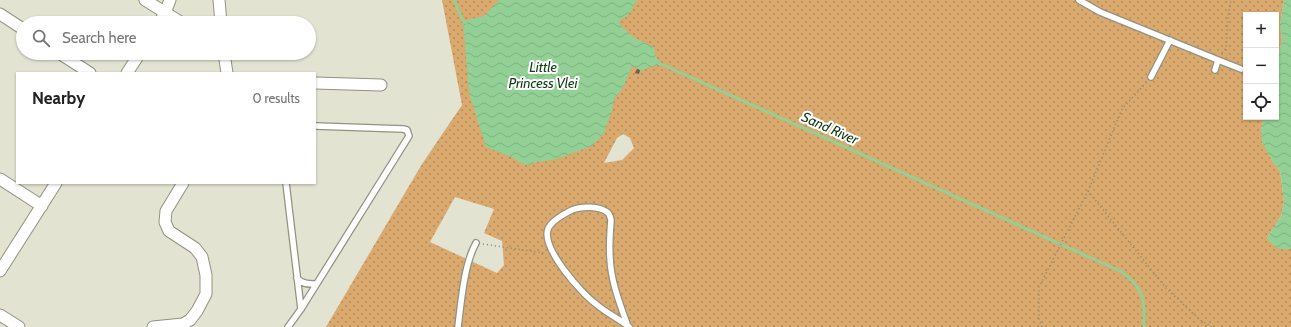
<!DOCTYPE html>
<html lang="en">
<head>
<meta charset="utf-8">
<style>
  :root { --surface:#fff; --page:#f2f2f2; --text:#222; --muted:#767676; --line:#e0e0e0 }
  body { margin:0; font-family:Cabin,sans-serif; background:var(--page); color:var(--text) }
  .controls { position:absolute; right:12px; top:12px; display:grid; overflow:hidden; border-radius:0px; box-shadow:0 1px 3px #0004 }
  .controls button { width:36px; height:36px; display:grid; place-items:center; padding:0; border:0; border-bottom:1px solid var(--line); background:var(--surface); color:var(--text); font:20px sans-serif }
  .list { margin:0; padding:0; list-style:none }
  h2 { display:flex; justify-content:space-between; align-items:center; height:52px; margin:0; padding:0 16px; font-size:17px }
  h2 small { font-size:13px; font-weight:400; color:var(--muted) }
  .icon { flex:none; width:22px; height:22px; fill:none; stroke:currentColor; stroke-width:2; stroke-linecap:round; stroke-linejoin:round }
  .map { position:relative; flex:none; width:1291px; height:327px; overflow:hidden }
  .search { position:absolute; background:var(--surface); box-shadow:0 1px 3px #0004; left:16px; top:16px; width:300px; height:44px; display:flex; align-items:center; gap:10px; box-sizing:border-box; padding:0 14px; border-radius:22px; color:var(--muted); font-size:15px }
  .panel { position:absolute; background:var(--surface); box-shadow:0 1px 3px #0004; left:16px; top:72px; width:300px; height:112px; border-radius:0px }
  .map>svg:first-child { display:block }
</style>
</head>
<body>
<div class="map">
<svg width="1291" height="327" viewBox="0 0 1291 327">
  <defs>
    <pattern id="grass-dots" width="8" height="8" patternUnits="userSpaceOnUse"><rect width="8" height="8" fill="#daa96e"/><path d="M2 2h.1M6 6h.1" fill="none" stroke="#b18a5a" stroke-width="1.8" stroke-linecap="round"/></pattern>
    <pattern id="water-waves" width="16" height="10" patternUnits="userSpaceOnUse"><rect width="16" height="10" fill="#93d096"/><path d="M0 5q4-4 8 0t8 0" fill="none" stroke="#7fb381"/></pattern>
  </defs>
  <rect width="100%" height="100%" fill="#e2e3d1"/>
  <path fill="url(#grass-dots)" fill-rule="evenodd" d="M442,0H1284L1280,25L1282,40L1276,66V15H1246V117H1264L1261,129L1271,159L1280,171L1284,202L1281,216L1267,238L1281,249H1291V327H326L422,164L462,105ZM623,134L630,138L634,148L622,160L604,163L617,138ZM455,197L494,209L484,233L502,241L504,265L497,273L430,242Z"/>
  <path fill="url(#water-waves)" d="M499,0H637C630,10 633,14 621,19L619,24L633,37L654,47L655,55L661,64C655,67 649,65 643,71L632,66C629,74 621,95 614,98L612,110L604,133L592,146L578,151L557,159L536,162L530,165L523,164L509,156L486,147L469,93L463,21L484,16Z
    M1284,0H1291V249C1279,250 1274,248 1267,238L1281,216L1284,202L1280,171L1271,159L1262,143L1261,129L1264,117H1276V66L1282,40L1280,25Z"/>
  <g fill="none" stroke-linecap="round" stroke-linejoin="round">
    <path stroke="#93d096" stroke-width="3" d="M454,0L463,21L466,23
      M659,63L1120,271C1144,287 1145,300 1144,327"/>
  </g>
  <path fill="#655f50" d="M637,69L640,70L639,74L635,73Z"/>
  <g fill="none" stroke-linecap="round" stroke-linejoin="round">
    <g stroke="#929282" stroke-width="8">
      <path id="service" d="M1079,0L1100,12L1218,60L1215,70
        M1218,60L1241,69
        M1151,77L1170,40
        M286,183L301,309
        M297,278C302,284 308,284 316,284
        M288,327L301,309L409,136L407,130L403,129L315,126
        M458,327C461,303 464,264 476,243
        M628,327C620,304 611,282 610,258C609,246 610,233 611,220C610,217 610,214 607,212C599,206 581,206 572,210C564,214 551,221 548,229C541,248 581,293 596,304C606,313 618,318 629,327"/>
    </g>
    <g stroke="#929282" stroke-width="13">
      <path id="minor" d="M145,0L182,23
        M219,0L221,23
        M0,14L23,29
        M159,23L165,13L170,0
        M59,53L90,73
        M224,53L227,73
        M127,73L140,53
        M315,83L381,85
        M0,179L42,206
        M0,271L56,183
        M0,315L19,327
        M153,327L183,324L190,320L197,311L206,294V275L202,257L195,248L169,231L165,222L166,211L183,183"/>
    </g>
    <path stroke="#86867a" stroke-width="1.5" stroke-dasharray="1 3" stroke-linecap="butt" d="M1222,53L1226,48L1228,16L1231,0
      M1088,191L1166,288L1200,320L1212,327
      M483,244L544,253
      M1042,327L1039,319V287L1088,191L1122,109L1146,83"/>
    <use href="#service" stroke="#fff" stroke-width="5.5"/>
    <use href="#minor" stroke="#fff" stroke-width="11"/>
  </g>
  <g text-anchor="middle" stroke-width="4" stroke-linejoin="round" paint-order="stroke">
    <g font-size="14" font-style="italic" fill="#123d17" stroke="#fff">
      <text x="543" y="72">Little<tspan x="543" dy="16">Princess Vlei</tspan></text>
      <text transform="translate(830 128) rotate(24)" y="5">Sand River</text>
    </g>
  </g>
</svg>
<div class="controls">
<button>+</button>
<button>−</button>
<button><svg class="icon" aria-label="locate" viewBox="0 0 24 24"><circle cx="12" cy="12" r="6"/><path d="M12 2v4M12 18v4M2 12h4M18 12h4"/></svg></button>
</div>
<div class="search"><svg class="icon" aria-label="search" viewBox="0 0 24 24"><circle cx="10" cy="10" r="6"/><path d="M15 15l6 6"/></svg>Search here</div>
<section class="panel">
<h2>Nearby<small>0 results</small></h2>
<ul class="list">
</ul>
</section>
</div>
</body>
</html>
